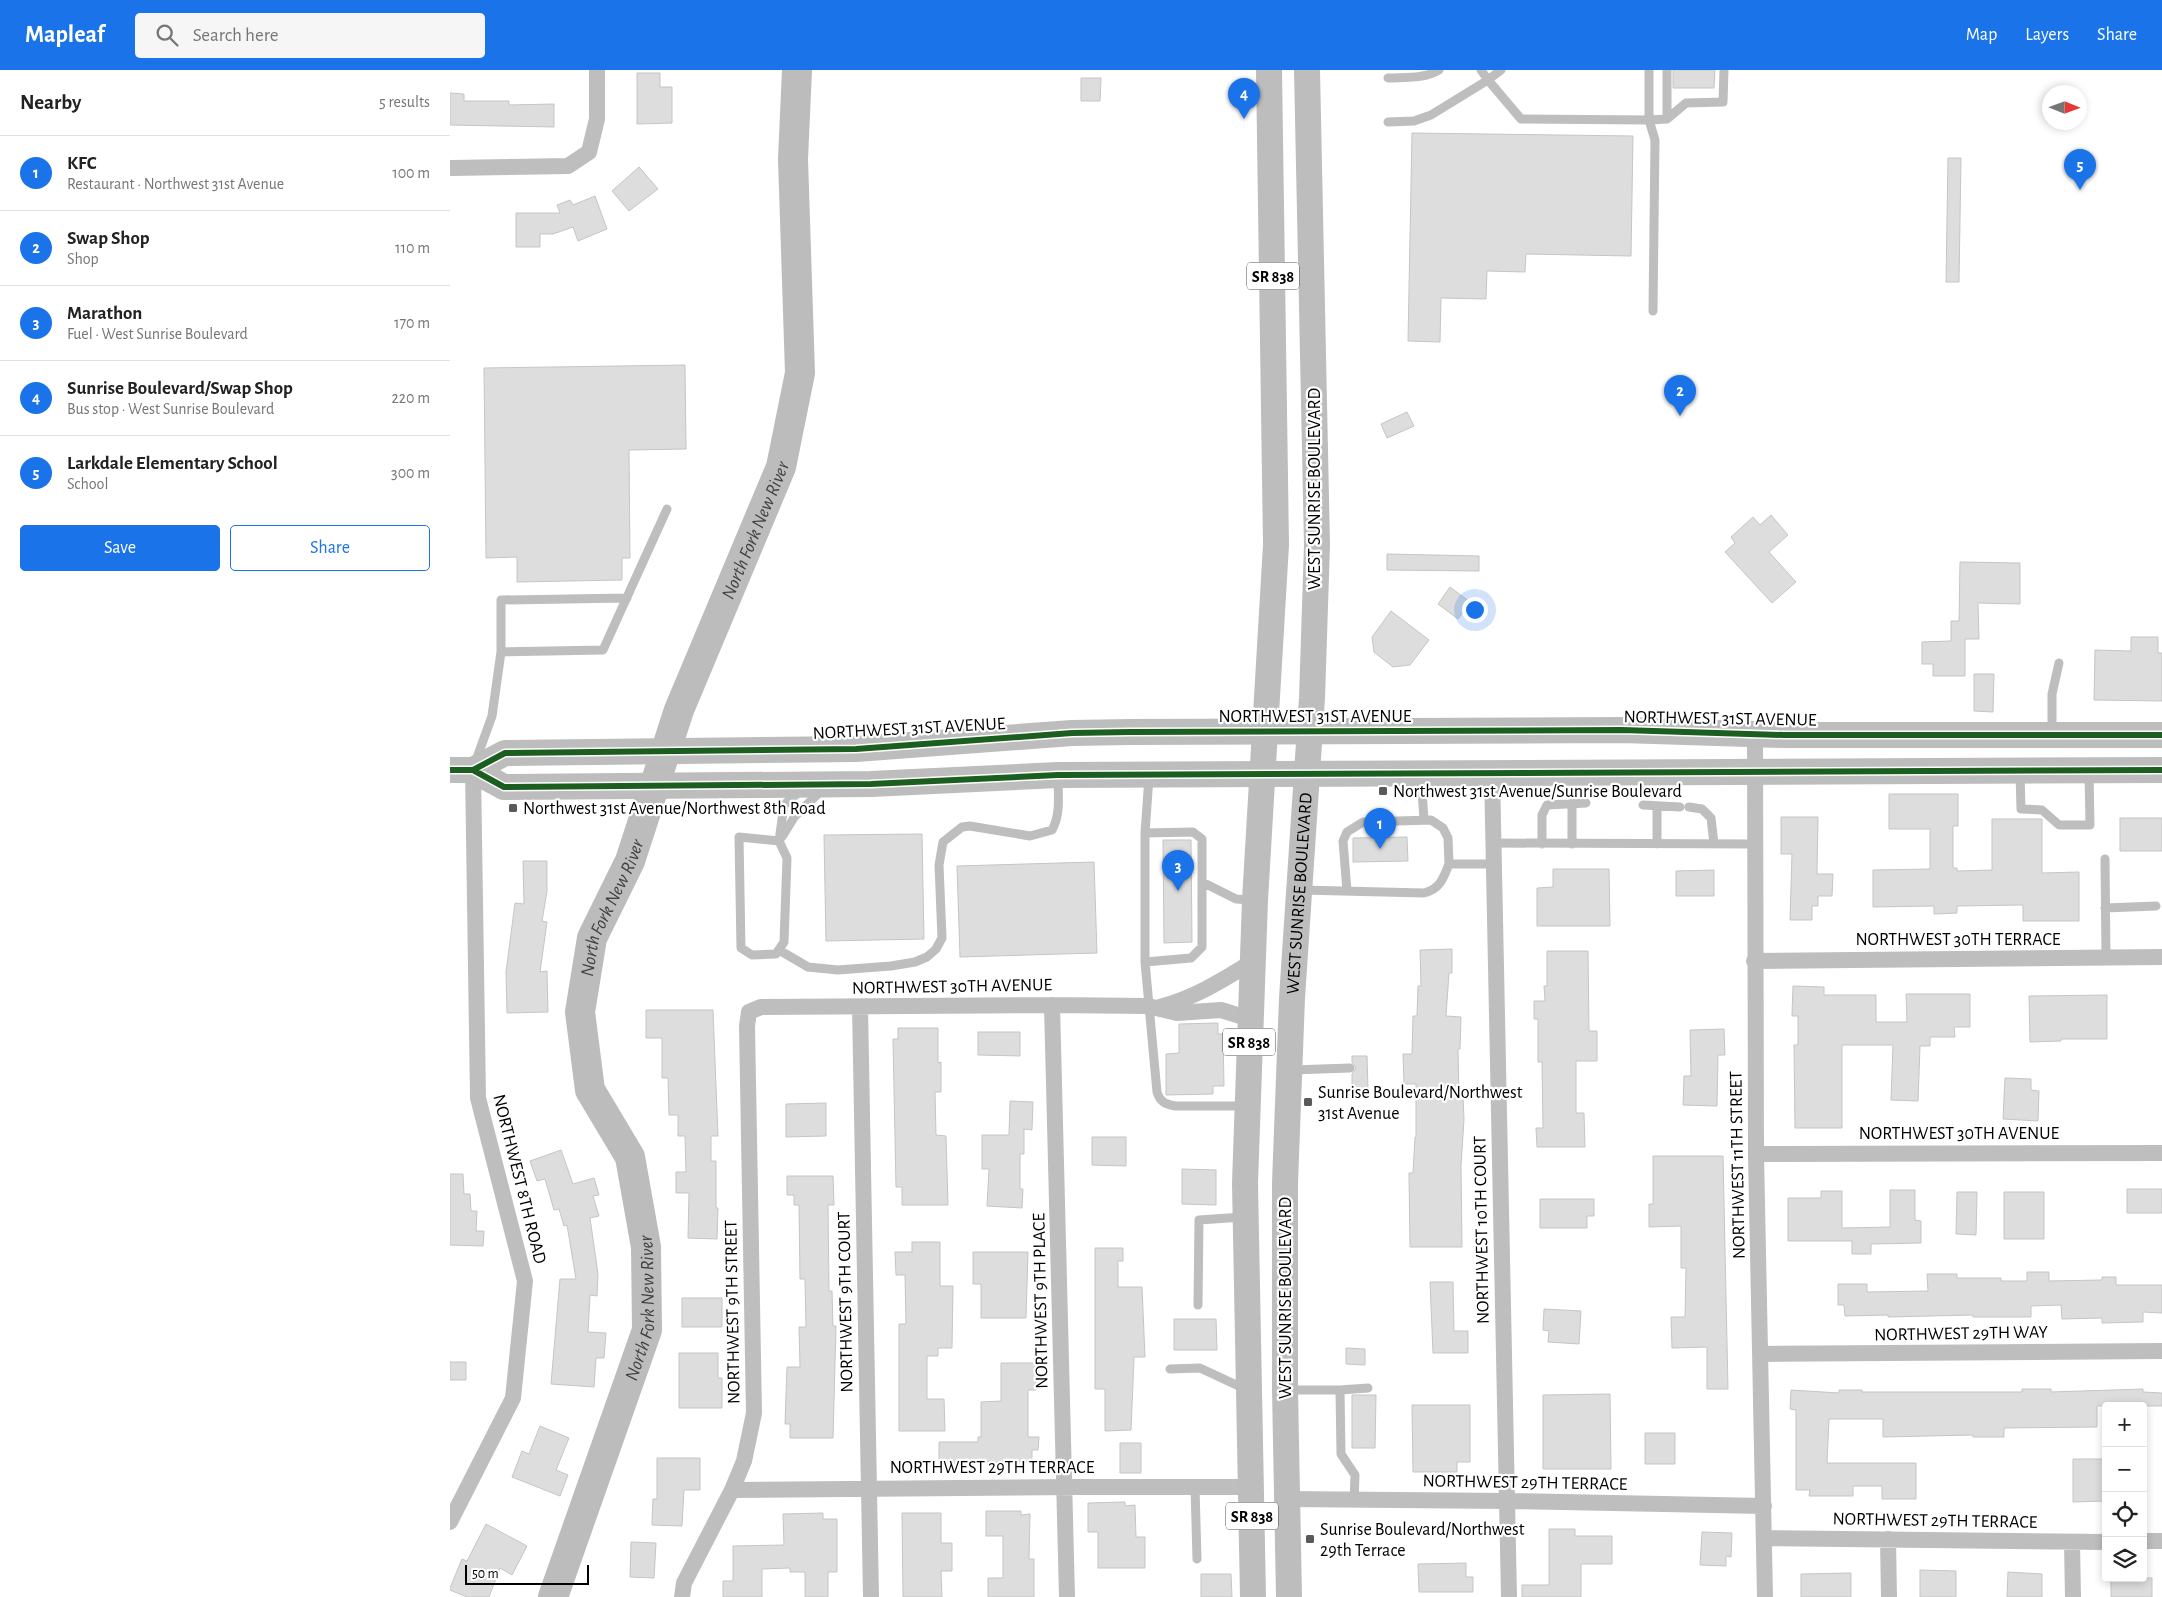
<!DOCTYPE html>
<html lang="en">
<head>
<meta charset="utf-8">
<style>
  :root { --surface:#fff; --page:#f6f6f6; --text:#222; --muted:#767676; --line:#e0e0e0; --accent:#1a73e8 }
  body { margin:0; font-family:"Alegreya Sans",sans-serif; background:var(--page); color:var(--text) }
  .controls { position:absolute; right:15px; bottom:15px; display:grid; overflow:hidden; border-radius:5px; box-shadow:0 2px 8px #0003 }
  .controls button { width:45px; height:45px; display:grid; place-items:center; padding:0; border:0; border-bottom:1px solid var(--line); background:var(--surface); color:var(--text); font:25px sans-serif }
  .compass { position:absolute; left:1592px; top:15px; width:45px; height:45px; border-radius:50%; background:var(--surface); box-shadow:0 2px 8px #0003; rotate:91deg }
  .scale { position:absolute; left:15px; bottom:12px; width:124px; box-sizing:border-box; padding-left:5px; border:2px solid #000; border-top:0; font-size:14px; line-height:18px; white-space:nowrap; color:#000; -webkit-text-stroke:4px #fff; paint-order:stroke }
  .you { position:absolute; left:1024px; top:539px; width:18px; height:18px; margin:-12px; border:4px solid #fff; border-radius:50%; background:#1a73e8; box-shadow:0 0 0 8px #1a73e833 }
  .badge { display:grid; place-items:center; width:32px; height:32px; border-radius:50%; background:var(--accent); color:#fff; font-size:16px; font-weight:700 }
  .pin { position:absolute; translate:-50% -41px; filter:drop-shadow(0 1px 2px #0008) }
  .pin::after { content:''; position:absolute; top:26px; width:18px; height:15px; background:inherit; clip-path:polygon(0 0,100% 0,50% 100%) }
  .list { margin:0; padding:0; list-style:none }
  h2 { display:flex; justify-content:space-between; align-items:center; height:65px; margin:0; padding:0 20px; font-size:21px }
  h2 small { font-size:16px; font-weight:400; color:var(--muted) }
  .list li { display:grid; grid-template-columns:32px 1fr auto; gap:15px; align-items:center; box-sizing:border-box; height:75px; padding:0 20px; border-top:1px solid var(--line) }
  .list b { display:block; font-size:19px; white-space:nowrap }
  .list p { margin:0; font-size:16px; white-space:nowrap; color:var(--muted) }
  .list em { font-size:16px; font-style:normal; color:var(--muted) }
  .actions { display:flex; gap:10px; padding:15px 20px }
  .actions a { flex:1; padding:11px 0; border:1px solid var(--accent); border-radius:5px; text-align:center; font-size:18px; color:var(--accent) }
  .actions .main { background:var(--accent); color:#fff }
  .icon { flex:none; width:28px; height:28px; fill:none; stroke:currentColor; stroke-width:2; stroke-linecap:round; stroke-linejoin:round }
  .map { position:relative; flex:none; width:1712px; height:1527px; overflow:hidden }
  header { display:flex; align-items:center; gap:30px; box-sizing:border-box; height:70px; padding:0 25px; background:var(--accent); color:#fff }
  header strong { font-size:24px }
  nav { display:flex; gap:28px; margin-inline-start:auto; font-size:18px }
  .search { width:350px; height:45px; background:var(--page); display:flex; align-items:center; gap:12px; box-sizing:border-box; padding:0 18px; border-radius:5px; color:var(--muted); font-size:19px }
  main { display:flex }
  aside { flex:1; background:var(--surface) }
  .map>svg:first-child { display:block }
</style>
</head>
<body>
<header>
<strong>Mapleaf</strong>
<div class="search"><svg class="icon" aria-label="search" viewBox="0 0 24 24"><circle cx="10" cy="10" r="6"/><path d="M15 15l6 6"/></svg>Search here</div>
<nav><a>Map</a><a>Layers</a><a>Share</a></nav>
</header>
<main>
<aside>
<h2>Nearby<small>5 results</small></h2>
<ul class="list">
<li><span class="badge">1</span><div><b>KFC</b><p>Restaurant · Northwest 31st Avenue</p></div><em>100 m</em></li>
<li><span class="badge">2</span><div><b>Swap Shop</b><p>Shop</p></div><em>110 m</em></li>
<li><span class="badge">3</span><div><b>Marathon</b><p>Fuel · West Sunrise Boulevard</p></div><em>170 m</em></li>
<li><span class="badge">4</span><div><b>Sunrise Boulevard/Swap Shop</b><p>Bus stop · West Sunrise Boulevard</p></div><em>220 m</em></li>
<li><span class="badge">5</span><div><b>Larkdale Elementary School</b><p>School</p></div><em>300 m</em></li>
</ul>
<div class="actions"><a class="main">Save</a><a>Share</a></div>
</aside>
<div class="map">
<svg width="1712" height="1527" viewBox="0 0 1712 1527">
  <rect width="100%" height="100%" fill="#fff"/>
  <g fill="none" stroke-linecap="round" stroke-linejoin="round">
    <path stroke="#bcbcbc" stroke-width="30" id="s1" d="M103,1527L197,1260L196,1177L180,1087L140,1020L130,942L142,868L180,791L229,640L331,397L350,303L343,89L347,0"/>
  </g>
  <path fill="#ddd" stroke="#c5c5c5" d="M1223,0H1265L1264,18H1223Z
    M187,3H210V17H222V53L187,54Z
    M631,8H651L650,31H631Z
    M0,23L14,24V31H59V35L104,34V57L0,55Z
    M962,63L1183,66L1181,186L1076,184L1075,202L1037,201L1036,229L991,228L990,272L958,271Z
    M1498,88H1511L1509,212H1496Z
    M189,97L208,119L179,141L162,121Z
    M145,126L157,159L128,171L123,157L103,164H90V177H66V143H110L107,135L120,130L123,135Z
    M235,295L236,379L179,380L180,488H172V510L67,512V487L36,488L34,298Z
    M957,342L964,356L937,368L931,354Z
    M1321,445L1338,465L1319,482L1346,512L1322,533L1275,482L1285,473L1281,467L1303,447L1310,455Z
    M937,484L1029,486V501L937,500Z
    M1510,492L1570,493V534L1528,533L1529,569H1515V606H1483V594H1472V572L1501,571V551H1509Z
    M1000,517L1020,532L1008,549L988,534Z
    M941,541L979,570L960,595L943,597L924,582L922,567Z
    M1681,567H1708V583H1712V631L1644,630L1645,580L1681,581Z
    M1524,604H1544L1543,642L1524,641Z
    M1439,724H1508V756H1503V798H1507V801L1542,800V749H1592V803L1629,802V851H1573V835L1507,836V843L1484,844V836L1423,837V800L1480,799V759H1439Z
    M1331,747H1368L1367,804H1383L1382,826H1368V836H1362V850H1340L1342,784H1331Z
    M1670,748H1712V781H1670Z
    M472,764L474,869L376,871L374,765Z
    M957,767L958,791L903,792V768Z
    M713,770H741L742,872L714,873Z
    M73,791H97V821L92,851L97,852L90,902L97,901L98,942L57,943L56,902L65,833L74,834Z
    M644,792L647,883L510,887L507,796Z
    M1103,799H1159L1160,856H1087V818L1103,817Z
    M1264,800V826H1226V801Z
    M1002,879V903H999L996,946L1011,947L1010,979H1008L1009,1027H1013L1014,1049L1011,1096L1012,1177H960L959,1103H963L965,1067H966V1014H954L953,984H962L963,946H967L968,916H971L970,880Z
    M1097,881H1138L1139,961H1147V991H1126V1043H1134L1135,1077H1087L1086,1058H1093L1092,992H1088V949H1084V931H1095L1094,916H1097Z
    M1343,916L1374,917V925H1426V952H1457L1456,924H1520V957H1504L1505,967H1480V976H1470L1468,1031L1441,1030L1443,975H1392V1058H1345L1344,975H1348V946H1342Z
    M1657,925V969H1611V971L1580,972L1579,926Z
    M196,940H263L268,1066H261V1091H266V1138H268L267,1169L238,1168L239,1123H226V1102H236L235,1066H228V1045H219L218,1008H212V968H196Z
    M768,953V964H773L774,1016H763V1024L716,1025V984L729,983V954Z
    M448,958H488V993L491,992V1022H485L486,1065L496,1066L498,1135H452V1117H446L443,969H448Z
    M1274,959L1275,985H1268L1267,1036L1233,1035L1234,1006H1241L1240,960Z
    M528,962H570V986L528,985Z
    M902,986H917L918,1020H902V1004L906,998L902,992Z
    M1555,1008L1581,1009V1020L1589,1021L1588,1051L1553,1049Z
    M560,1031L583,1032L582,1060L574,1059V1084H570V1119H573L572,1138L537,1136L539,1099H532V1065H559Z
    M376,1033V1066L336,1067V1034Z
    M642,1067H676V1096L642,1095Z
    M111,1080L123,1114L144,1108L149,1125L143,1126L149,1146L140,1148L148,1204L147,1226L140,1225L138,1262L156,1263L154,1288H146L144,1317L101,1314L110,1209H126L117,1155L114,1156L109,1139L104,1140L95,1109L87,1111L80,1091Z
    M1203,1086H1273L1278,1319H1257V1277L1222,1278L1221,1247H1235L1236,1198H1231V1156L1199,1157V1134H1203Z
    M732,1099L766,1100V1135L732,1134Z
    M0,1104H13L14,1124H20L21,1141H27L26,1161H34L33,1176L0,1175Z
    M337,1106H383L384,1135H378L379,1221H382L383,1256H386L383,1368H340V1354H335L337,1297H350L349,1257H356L355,1209H350L349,1135H344V1125H337Z
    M1677,1119H1712V1143H1677Z
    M1440,1120H1465V1150L1471,1151V1173L1421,1174V1184H1402V1171H1338V1128H1371V1121H1392V1158L1440,1157Z
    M1507,1122H1527L1526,1165L1506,1164Z
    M1554,1122H1594V1169H1554Z
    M1090,1129H1144V1146H1137V1158H1090Z
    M462,1172H490V1216H503L502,1278H488V1286H477V1329H494L495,1361H449V1254H456L455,1205H446L445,1182H462Z
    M645,1178H673V1191H668V1217H692L695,1287H684L681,1360L655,1361V1319H645Z
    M523,1182H578L576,1248H531V1214H523Z
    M1577,1202H1599V1211L1652,1210V1207H1666V1215H1712V1243L1693,1242V1252L1652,1253V1248L1612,1249L1611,1235L1581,1236V1247H1523V1245L1438,1247V1245L1395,1246L1394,1235H1388V1214H1417V1222L1478,1221L1477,1204H1507V1208H1551V1211H1577Z
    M980,1212H1003L1004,1261H1018V1283H983Z
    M232,1228H272V1257H232Z
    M1094,1239L1131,1241L1129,1274L1098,1272L1099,1261L1093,1260Z
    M724,1249H766L767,1280H724Z
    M896,1278L915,1279V1295L896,1294Z
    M229,1283H268V1308H272V1338H229Z
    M0,1292H16V1310H0Z
    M551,1293H585L586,1320H578V1367H589L588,1380H582V1392H511V1397H489V1372H528V1367H531V1332L551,1331Z
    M1572,1319H1601V1322L1693,1319V1322L1712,1323V1336H1647V1357L1554,1358V1367H1523V1365L1433,1367V1349H1379L1377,1393H1466V1429H1432V1416H1403V1426H1359L1360,1420H1346V1340L1340,1339L1341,1320L1389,1323V1320H1412V1322H1572Z
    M1160,1324L1161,1399H1093V1325Z
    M902,1325H926L925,1378H902Z
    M962,1335H1020V1392H1007V1402H963Z
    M90,1356L119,1368L106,1400L118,1405L110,1426L62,1407L72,1381L79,1384Z
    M1195,1363H1225V1394H1195Z
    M670,1373H691V1403H670Z
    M207,1388H250V1420H234L232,1456L202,1455L203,1429H207Z
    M1623,1389H1656V1431L1623,1432Z
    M675,1432V1436L685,1435L686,1467H695V1498H648V1462H638V1433Z
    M536,1441H571V1445L580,1444L579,1489H584V1527H538V1508H553V1466H536Z
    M373,1443V1449H387V1502H378V1527H355V1502H340V1498L312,1499V1527H273V1511H283V1476L334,1475L333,1444Z
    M452,1443H491V1473H502V1501H491L492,1527H453Z
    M36,1454L77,1476L62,1505L50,1498L39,1527H17L0,1520V1518L12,1489L17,1491Z
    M1099,1459H1125V1466H1162V1494H1131V1527H1072V1515H1099Z
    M1252,1462L1282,1463L1281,1487L1276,1486V1496L1250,1495Z
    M181,1472L206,1473L204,1508L180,1507Z
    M1016,1493V1507H1023V1522H969L968,1494Z
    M1470,1500L1506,1501V1527H1470Z
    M1558,1502L1592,1504V1527H1557Z
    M1401,1503V1527H1351V1504Z
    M751,1504H781L782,1527H751Z
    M1661,1508H1702V1527H1661Z"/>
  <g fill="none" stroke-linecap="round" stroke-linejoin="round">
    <path stroke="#bebebe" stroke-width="9" d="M1031,0L1038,10L1051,0
      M938,8C954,7 975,9 989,0
      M1217,49V0
      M938,52L964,51L981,45L1038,10L1071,49L1199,50V0
      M1203,241L1205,70L1199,50L1217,49L1236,33L1273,32L1274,0
      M51,582V530L177,528
      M1602,662V624L1609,593
      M25,693L42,646L51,582L153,580L217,439
      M1570,703L1571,739L1592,740L1609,755H1640L1639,703
      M971,705L974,750
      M699,707L695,763V892L707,1022C710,1032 715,1034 725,1036H796
      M1122,733V774
      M1193,735L1230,737
      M1207,736V774
      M1239,737L1252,739L1261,748L1264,774
      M332,767L345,746L372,720
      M329,771L289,767L291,878L302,885L326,884L334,872L337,788L329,771L334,735L350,721
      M1042,773L1304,774
      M1092,774V745L1097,735L1136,733
      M1655,789L1656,888
      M752,812L786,829L802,830
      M851,820L974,823C990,819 993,809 999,794H1045
      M897,821L893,771L897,762L913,752L981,750L993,758L998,768L999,794
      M1655,838L1706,836
      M329,880L358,897L388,900L441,896L465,892L477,887L486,879L492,868L489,795L493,772L512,757L520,756L580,766L602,760C611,744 608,725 608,707
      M695,892L741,888L752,877V769L743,762L695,763
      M842,1000L900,998
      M748,1235L749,1150L793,1147
      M720,1299L750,1298L795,1319
      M837,1320H890L891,1384L905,1405L904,1431
      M890,1320L918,1318
      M745,1417L747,1489"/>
    <path stroke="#bebebe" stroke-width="16" d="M0,98L118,96L139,82L147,49V0
      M1305,663L1306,1084L1315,1527
      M1042,703L1059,1527
      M1304,891L1712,887
      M602,935L617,1527
      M410,937L421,1527
      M710,937C746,927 771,911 802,892
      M1306,1084L1712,1083
      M1310,1284L1712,1281
      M282,1420L625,1417H802
      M836,1429L1057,1431L1314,1436
      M0,1452L63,1328L75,1211L28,1028L23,700
      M1315,1468L1656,1472
      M1438,1469L1439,1527
      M1693,1471H1712
      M1622,1473L1623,1527
      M232,1527L234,1513L282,1420L294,1391L304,1343L297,956L299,942L311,937L602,935L698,936L727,943L771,940L800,949"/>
    <g stroke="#bdbdbd" stroke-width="26">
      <path d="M0,700H23L54,717L421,714L608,705L1712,700"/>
      <path d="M23,700L55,683L406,679L622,663L680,662L1172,660L1334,665H1712"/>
      <path d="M803,1527L795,1113L805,830L826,475L819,0"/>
      <path id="s2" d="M839,1527L835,1320V1113L842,928L862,628L867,475L857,0"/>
    </g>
    <g stroke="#fff" stroke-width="9">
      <path id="cycleway" d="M0,700H23L54,717L421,714L608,705L1712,700
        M23,700L55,683L406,679L622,663L680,662L1172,660L1334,665H1712"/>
    </g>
    <use href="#cycleway" stroke="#1b5e20" stroke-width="6"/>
  </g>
  <g fill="#595959" stroke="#fff" stroke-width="2">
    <rect x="928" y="716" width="10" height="10" rx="2.5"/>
    <rect x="58" y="733" width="10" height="10" rx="2.5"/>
    <rect x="853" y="1027" width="10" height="10" rx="2.5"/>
    <rect x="855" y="1464" width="10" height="10" rx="2.5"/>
  </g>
  <g text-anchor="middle" stroke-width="4.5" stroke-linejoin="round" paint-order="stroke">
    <g fill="#fff" stroke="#4c4c4c" stroke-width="1">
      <rect x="797" y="192.5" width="52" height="27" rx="4"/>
      <rect x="773" y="958.5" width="52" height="27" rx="4"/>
      <rect x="776" y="1432.5" width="52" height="27" rx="4"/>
    </g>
    <g font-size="16" font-weight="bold" fill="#000">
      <text x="823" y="212">SR 838</text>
      <text x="799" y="978">SR 838</text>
      <text x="802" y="1452">SR 838</text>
    </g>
    <g font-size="18" fill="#000" stroke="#fff">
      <text transform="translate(864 419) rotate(-90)" y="6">WEST SUNRISE BOULEVARD</text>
      <text x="865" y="652">NORTHWEST 31ST AVENUE</text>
      <text transform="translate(1270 648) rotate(1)" y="6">NORTHWEST 31ST AVENUE</text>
      <text transform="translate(459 658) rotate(-3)" y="6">NORTHWEST 31ST AVENUE</text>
      <text dy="6" stroke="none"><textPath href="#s2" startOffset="704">WEST SUNRISE BOULEVARD</textPath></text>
      <text x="1508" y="875">NORTHWEST 30TH TERRACE</text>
      <text transform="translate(502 916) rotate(-1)" y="6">NORTHWEST 30TH AVENUE</text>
      <text x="1509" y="1069">NORTHWEST 30TH AVENUE</text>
      <text transform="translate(1287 1095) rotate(-91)" y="6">NORTHWEST 11TH STREET</text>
      <text transform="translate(70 1109) rotate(76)" y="6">NORTHWEST 8TH ROAD</text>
      <text transform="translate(1031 1160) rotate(-91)" y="6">NORTHWEST 10TH COURT</text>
      <text transform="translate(835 1228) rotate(-90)" y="6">WEST SUNRISE BOULEVARD</text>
      <text transform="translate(590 1231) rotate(-91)" y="6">NORTHWEST 9TH PLACE</text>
      <text transform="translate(395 1232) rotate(-91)" y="6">NORTHWEST 9TH COURT</text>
      <text transform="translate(282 1242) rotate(-91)" y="6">NORTHWEST 9TH STREET</text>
      <text transform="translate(1511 1263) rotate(-1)" y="6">NORTHWEST 29TH WAY</text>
      <text x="542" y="1403">NORTHWEST 29TH TERRACE</text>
      <text transform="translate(1075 1412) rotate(1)" y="6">NORTHWEST 29TH TERRACE</text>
      <text transform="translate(1485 1450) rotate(1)" y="6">NORTHWEST 29TH TERRACE</text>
    </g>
    <g font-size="18" fill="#000" stroke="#fff" text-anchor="start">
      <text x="943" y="727">Northwest 31st Avenue/Sunrise Boulevard</text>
      <text x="73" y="744">Northwest 31st Avenue/Northwest 8th Road</text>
      <text x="868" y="1028">Sunrise Boulevard/Northwest<tspan x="868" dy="21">31st Avenue</tspan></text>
      <text x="870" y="1465">Sunrise Boulevard/Northwest<tspan x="870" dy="21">29th Terrace</tspan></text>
    </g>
    <g font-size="19" font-style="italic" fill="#414141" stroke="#fff">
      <text dy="7" stroke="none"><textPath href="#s1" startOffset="1129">North Fork New River</textPath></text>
      <text dy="7" stroke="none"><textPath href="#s1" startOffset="724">North Fork New River</textPath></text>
      <text dy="7" stroke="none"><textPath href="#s1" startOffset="304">North Fork New River</textPath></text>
    </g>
  </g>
</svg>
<div class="controls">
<button>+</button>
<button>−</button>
<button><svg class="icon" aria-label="locate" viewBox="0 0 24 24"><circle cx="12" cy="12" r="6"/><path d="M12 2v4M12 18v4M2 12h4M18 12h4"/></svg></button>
<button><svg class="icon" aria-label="layers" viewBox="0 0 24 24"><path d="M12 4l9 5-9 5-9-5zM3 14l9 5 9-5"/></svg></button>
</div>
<svg class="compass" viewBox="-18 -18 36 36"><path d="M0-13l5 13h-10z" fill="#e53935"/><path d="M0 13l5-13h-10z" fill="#767676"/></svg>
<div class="scale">50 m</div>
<div class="you"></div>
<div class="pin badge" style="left:930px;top:779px">1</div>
<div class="pin badge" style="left:1230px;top:346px">2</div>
<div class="pin badge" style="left:728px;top:821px">3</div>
<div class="pin badge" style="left:794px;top:49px">4</div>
<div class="pin badge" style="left:1630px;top:120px">5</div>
</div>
</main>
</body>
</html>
